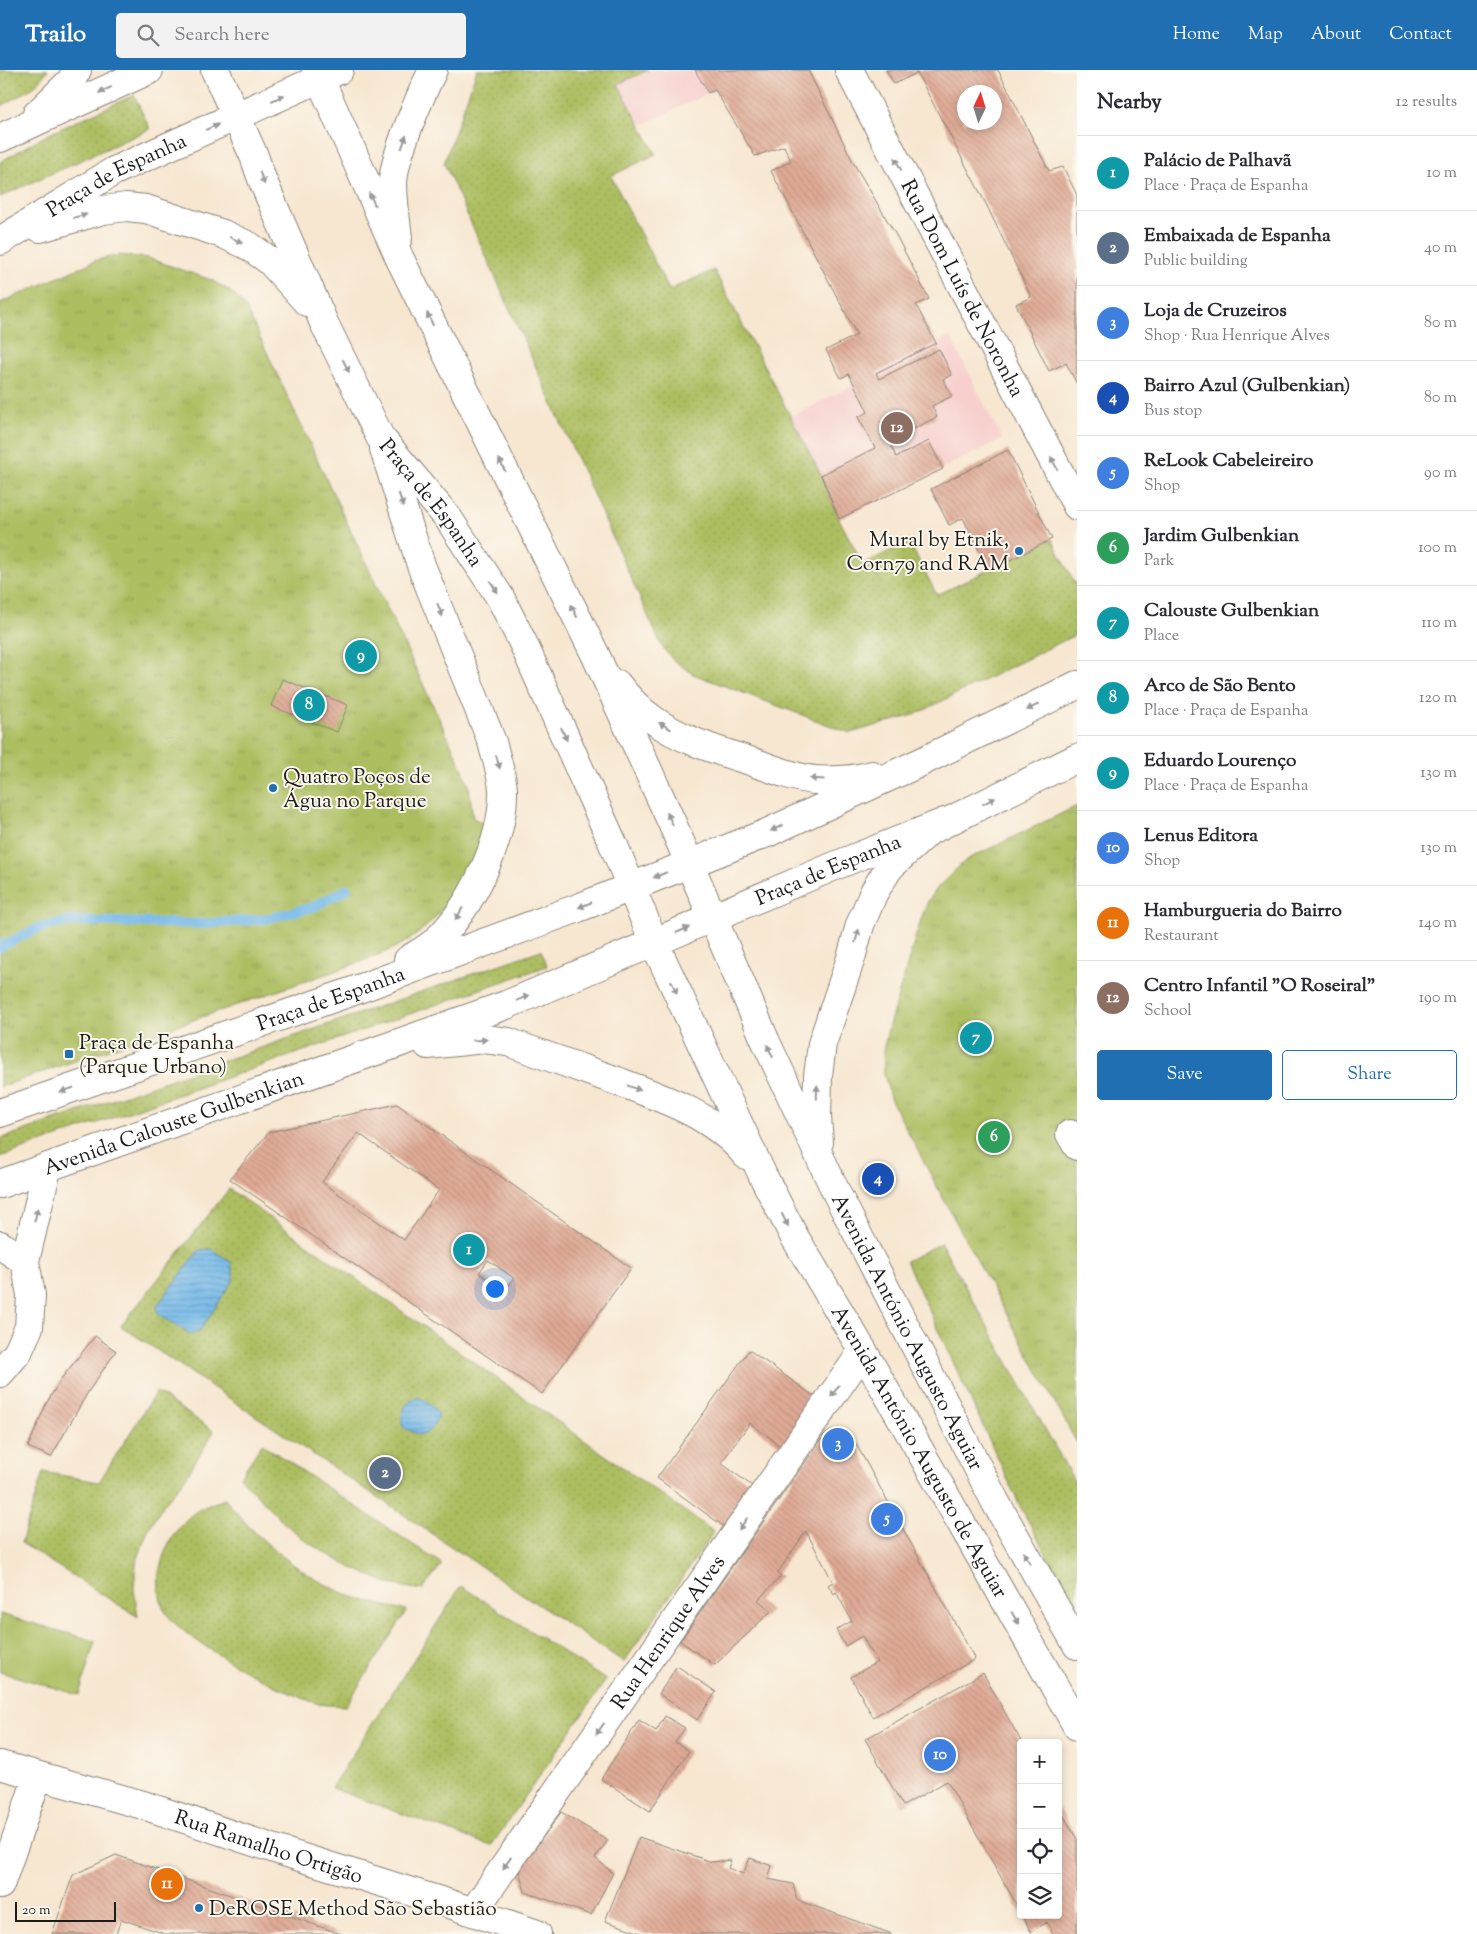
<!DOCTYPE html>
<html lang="en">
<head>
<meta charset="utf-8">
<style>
  :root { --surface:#fff; --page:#f2f2f3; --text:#2b2b33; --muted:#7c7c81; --line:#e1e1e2; --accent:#1f6fb2 }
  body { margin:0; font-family:"Sorts Mill Goudy",serif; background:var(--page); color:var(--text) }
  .controls { position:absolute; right:15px; bottom:15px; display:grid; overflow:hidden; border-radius:5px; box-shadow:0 2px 8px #0003 }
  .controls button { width:45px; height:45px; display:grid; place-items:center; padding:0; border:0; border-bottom:1px solid var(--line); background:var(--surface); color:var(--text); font:25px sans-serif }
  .compass { position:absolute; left:957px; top:15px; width:45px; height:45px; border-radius:50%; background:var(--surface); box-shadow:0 2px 8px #0003; rotate:4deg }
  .scale { position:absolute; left:15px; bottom:12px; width:101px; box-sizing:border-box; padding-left:5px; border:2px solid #1c1c1c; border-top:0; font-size:14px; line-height:18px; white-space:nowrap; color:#1c1c1c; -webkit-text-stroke:4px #fbf7ec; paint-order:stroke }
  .you { position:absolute; left:494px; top:1218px; width:18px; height:18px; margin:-12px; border:4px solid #fff; border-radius:50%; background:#1a73e8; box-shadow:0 0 0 8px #1a73e833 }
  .badge { display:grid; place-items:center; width:32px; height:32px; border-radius:50%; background:var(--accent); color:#fff; font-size:16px; font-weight:700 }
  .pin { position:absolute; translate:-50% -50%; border:2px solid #fff; box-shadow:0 1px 5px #0006 }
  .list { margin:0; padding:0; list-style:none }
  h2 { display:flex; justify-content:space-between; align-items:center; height:65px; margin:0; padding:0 20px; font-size:21px }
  h2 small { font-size:16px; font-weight:400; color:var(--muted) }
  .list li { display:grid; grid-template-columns:32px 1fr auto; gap:15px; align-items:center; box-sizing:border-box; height:75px; padding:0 20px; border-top:1px solid var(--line) }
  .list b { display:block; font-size:19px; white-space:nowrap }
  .list p { margin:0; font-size:16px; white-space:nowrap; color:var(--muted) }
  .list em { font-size:16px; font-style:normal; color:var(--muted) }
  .actions { display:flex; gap:10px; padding:15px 20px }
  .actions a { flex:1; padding:11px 0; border:1px solid var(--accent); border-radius:5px; text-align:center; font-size:18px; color:var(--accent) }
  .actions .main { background:var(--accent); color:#fff }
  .icon { flex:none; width:28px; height:28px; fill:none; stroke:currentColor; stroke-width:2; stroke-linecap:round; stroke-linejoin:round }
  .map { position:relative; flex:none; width:1077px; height:1864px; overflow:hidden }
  header { display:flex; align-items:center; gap:30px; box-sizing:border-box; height:70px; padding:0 25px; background:var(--accent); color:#fff }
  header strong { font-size:24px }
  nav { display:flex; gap:28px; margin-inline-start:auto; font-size:18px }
  .search { width:350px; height:45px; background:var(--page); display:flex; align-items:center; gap:12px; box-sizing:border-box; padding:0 18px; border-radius:5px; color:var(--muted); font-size:19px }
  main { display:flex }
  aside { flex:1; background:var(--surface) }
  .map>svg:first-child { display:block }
</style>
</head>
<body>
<header>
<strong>Trailo</strong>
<div class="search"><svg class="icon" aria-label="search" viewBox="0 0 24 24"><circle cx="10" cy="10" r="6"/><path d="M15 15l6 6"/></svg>Search here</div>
<nav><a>Home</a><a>Map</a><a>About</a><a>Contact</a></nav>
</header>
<main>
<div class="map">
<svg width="1077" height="1864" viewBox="0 0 1077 1864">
  <defs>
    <pattern id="grass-dots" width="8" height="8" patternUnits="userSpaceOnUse" patternTransform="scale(1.25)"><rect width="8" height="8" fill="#acbe61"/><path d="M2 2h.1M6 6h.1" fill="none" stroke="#93a354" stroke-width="1.8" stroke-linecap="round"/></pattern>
    <pattern id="park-tufts" width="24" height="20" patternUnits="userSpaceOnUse" patternTransform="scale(1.25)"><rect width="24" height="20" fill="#acbe61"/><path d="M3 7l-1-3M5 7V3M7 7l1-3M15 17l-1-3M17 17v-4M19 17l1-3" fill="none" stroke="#93a354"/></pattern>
    <pattern id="water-rules" width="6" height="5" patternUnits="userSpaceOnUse" patternTransform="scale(1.25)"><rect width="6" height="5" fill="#72b8e9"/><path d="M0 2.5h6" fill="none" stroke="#5d95bc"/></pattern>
    <pattern id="building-back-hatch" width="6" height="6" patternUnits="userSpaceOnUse" patternTransform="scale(1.25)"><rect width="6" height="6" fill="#dfaa95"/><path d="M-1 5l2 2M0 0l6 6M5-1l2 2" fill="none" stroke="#bf9280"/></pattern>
  </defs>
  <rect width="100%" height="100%" fill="#fbf7ec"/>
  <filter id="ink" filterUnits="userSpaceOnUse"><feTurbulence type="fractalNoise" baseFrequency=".02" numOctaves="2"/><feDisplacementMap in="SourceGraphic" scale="10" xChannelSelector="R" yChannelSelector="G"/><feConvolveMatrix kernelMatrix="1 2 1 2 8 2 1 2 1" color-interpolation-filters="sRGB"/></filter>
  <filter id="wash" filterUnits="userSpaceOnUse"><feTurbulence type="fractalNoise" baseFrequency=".0096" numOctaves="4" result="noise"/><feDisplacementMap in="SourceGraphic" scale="20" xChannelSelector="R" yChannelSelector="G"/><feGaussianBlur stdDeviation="1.12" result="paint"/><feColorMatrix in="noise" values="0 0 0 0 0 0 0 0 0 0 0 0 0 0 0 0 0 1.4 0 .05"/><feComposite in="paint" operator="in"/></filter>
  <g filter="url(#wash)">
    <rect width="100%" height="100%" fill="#f7e7d1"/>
    <path fill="#f7d0ce" d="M648,0H757L640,56L618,14Z
      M950,266L1002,369L839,449L821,405L791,347Z"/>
    <path fill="url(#grass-dots)" stroke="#646d3e" d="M0,0H48L34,17L0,37Z
      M477,0H648L618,14L656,84L611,106L669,220L714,200L821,405L839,449L863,494L909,472L937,525L1052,469L1077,517V564L914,645L850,663L693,604L673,590L662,577L444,93Z
      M134,25L150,59L0,127V92L49,64Z
      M541,880L547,896L0,1087V1069Z
      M229,1119L714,1462L624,1592L121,1256Z
      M941,1173L1077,1416V1540L1020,1436L906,1191Z
      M156,1322L214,1361L186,1407L164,1434L148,1460L136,1494L134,1519L138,1547L21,1473L43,1402L99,1412Z
      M262,1374L442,1494L422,1520L389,1514L350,1497L310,1474L283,1452L240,1407Z
      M225,1429C263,1476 313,1517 373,1533C384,1536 395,1538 407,1540L346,1636C336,1635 325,1636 316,1633C285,1624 178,1568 165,1541C148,1508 167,1463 194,1443C203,1436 215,1433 225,1429Z
      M461,1516L606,1610L491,1776L331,1718Z"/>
    <path fill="url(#park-tufts)" stroke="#646d3e" d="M118,185L148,188L211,210L230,221L246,238L461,695L469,716L473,748L486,755C471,800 446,848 404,873C389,881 373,887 358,893L0,1017V233L97,190Z
      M1077,736V1373L943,1128L890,1028L884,1003L883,981L888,959L921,849L928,831L939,816L966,790Z"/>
    <path fill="#acbe61" stroke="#646d3e" d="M0,1544L95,1571L79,1625L0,1602Z"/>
    <path fill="url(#water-rules)" stroke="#476a82" d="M211,1179L231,1192L234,1209L199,1262L190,1264L158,1244L157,1236L199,1180Z
      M418,1327L426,1331L439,1344C429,1367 424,1369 403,1357C400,1343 404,1332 418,1327Z"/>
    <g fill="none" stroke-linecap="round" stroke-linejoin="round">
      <path stroke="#72b8e9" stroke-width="10" d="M0,877L38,858L71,851L202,854L265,849L313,837L347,819"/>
    </g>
    <g id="blocks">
      <path fill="url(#building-back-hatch)" fill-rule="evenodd" d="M695,0H808L853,92L897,167L929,229L916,235L936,273L876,303L879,309L939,279L952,305L943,309L952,326L932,336L937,347L889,371L896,387L929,371L943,399L839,449L821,405L875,378L858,347L868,342L849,304L841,308L826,280L857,265L771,101L791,91L784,76L755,86L715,20L708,23Z
        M886,0H998L1049,101L1063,97L1077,125V314L1066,293L1049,301L1016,234L1031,227L986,134L917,3L894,14ZM964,22H994V52H964Z
        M1008,380L1052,469L989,501L963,448L949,455L931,419Z
        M282,609L348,635L337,662L271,636Z
        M397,1034L631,1198L542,1324L230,1109L269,1062ZM358,1063L439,1120L404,1170L322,1112ZM488,1190L514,1208L505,1221L479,1203Z
        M95,1266L116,1281L88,1322L51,1387L28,1377L46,1334L61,1309Z
        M749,1280L818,1329L783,1378L750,1353L721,1393L755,1418L726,1458L657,1408Z
        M834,1360H843L851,1365L975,1589L873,1647L851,1607L877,1592L862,1566L845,1576L836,1560L852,1551L836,1522L834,1524L828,1515L833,1512L806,1461L777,1504L781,1506L758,1530L771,1541L715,1595L680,1571L825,1364Z
        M677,1596L716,1622L697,1650L659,1624Z
        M983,1603L1022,1673L1021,1843L947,1711L903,1736L865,1669Z
        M665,1646L685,1658L675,1672L689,1681L650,1741L601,1709L639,1650L656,1661Z
        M1058,1736L1077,1769V1864H1053L1047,1852L1031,1862L1022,1845H1058Z
        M561,1742L608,1770L595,1788L613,1803L591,1845L525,1822L519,1801Z
        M639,1767L712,1792L731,1790L728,1798L743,1804L750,1788L772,1796L768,1809L793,1814L797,1830L892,1864H644L605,1851Z
        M116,1785L341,1864H165L121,1849L116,1864H52L73,1805Z"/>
    </g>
  </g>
  <g filter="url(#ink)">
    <use href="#blocks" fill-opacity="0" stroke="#8a8276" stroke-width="1"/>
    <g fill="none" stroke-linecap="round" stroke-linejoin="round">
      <g stroke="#8a8276" stroke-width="30">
        <g id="minor">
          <path id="s1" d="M849,0L1077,436"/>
          <path d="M1070,1064L1077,1076"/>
          <path d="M0,1175L25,1191"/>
          <path d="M0,1303L18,1282L29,1257L31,1225L25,1191L47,1099"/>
          <path id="s2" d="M0,1695L143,1735L284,1782L447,1833L537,1864"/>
          <path d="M0,1815L38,1706"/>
          <path id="s3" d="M473,1842L863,1281"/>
        </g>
      </g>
      <g stroke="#8a8276" stroke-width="30">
        <g id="major">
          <path id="s4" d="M215,0L254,86L262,109L324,253L380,367L448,448L500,527L523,573L614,776L654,872L763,1106L794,1166L863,1281L1077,1656"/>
          <path id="s5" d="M316,0L400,189L595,584L672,753L766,972L838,1126L996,1433L1077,1575"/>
          <path d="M37,44L71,11L77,0"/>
          <path d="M0,68L149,0"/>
          <path d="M40,158L103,140L126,137L146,139L223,164L249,176L270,191L307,232"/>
          <path d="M398,168C396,150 393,131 393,113C394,86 420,26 433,0"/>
          <path id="s6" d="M0,171L114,101L339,0"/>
          <path d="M384,379L421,495L492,672C496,688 502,704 503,720C504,771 472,836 436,871C428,878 417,884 408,890"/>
          <path d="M617,614C627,627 638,639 652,649C681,670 719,681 753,692C773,699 794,708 815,710C833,711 854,710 872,705"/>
          <path d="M428,975L484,969L508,972L530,980C558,990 586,1000 614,1010C662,1028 712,1044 746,1085"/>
          <path id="s7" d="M0,1043L345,924L578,838L767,763L917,694L1077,615"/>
          <path d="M819,1072L817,1047L818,1006L822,974L851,888L860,855L874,822L889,798L929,761L1077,688"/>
          <path id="s8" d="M0,1114L506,935L837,795L945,752"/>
        </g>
      </g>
      <use href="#minor" stroke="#fff" stroke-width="28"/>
      <use href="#major" stroke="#fff" stroke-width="28"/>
    </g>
    <defs><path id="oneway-solid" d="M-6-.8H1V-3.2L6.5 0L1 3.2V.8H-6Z" transform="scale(1.25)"/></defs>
    <g fill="#999">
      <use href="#oneway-solid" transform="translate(105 20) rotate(155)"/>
      <use href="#oneway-solid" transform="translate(278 28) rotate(-25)"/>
      <use href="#oneway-solid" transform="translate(212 57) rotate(-24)"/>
      <use href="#oneway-solid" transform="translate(404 72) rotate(-70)"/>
      <use href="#oneway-solid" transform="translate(898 94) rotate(-118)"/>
      <use href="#oneway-solid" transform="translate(262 108) rotate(69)"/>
      <use href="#oneway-solid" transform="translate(372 129) rotate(-115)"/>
      <use href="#oneway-solid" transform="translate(80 146) rotate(-15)"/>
      <use href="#oneway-solid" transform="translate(236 170) rotate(25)"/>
      <use href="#oneway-solid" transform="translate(430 249) rotate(-116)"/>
      <use href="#oneway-solid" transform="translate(346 296) rotate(64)"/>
      <use href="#oneway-solid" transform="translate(1054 393) rotate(-118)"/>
      <use href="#oneway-solid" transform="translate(502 395) rotate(-116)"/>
      <use href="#oneway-solid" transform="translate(401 430) rotate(72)"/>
      <use href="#oneway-solid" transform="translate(494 517) rotate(58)"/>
      <use href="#oneway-solid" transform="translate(440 540) rotate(68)"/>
      <use href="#oneway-solid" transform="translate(574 541) rotate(-116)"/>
      <use href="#oneway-solid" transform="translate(1033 637) rotate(154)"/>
      <use href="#oneway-solid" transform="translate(665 656) rotate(-151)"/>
      <use href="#oneway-solid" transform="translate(564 664) rotate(66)"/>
      <use href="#oneway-solid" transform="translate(498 692) rotate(74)"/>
      <use href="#oneway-solid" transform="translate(817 709) rotate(-176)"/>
      <use href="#oneway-solid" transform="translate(989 731) rotate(-26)"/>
      <use href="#oneway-solid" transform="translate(670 749) rotate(-114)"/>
      <use href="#oneway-solid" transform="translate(777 758) rotate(155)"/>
      <use href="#oneway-solid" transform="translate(660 805) rotate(158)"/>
      <use href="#oneway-solid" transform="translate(585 835) rotate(158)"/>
      <use href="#oneway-solid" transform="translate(459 844) rotate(121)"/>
      <use href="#oneway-solid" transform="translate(683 860) rotate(-23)"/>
      <use href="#oneway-solid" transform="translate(857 866) rotate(-75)"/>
      <use href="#oneway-solid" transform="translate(674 917) rotate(65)"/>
      <use href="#oneway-solid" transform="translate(523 928) rotate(-23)"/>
      <use href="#oneway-solid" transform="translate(480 970) rotate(-3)"/>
      <use href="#oneway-solid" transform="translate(770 981) rotate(-115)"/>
      <use href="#oneway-solid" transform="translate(634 1018) rotate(20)"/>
      <use href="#oneway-solid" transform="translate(67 1020) rotate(161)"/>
      <use href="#oneway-solid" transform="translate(817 1022) rotate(-88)"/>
      <use href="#oneway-solid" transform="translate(36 1145) rotate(-77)"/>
      <use href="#oneway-solid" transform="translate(785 1150) rotate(63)"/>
      <use href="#oneway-solid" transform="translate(835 1321) rotate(125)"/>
      <use href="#oneway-solid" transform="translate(743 1454) rotate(125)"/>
      <use href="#oneway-solid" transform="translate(1027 1488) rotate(-120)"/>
      <use href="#oneway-solid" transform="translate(1015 1548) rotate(60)"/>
      <use href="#oneway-solid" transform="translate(600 1659) rotate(125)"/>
      <use href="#oneway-solid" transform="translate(507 1793) rotate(125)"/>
    </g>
  </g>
  <g fill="#1f6fb2" stroke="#fbf7ec" stroke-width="2">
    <circle cx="1019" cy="481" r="5"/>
    <circle cx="273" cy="718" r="5"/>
    <rect x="64" y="979" width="10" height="10" rx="2.5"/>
    <circle cx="199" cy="1838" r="5"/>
  </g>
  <g text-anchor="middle" stroke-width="4" stroke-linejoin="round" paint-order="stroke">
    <g font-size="21" fill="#1c1c1c" stroke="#fbf7ec">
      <text dy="7" stroke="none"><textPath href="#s6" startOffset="134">Praça de Espanha</textPath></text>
      <text dy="7" stroke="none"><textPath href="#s1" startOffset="246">Rua Dom Luís de Noronha</textPath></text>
      <text dy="7" stroke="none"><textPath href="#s4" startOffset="486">Praça de Espanha</textPath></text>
      <text dy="7" stroke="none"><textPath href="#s8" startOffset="886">Praça de Espanha</textPath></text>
      <text dy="7" stroke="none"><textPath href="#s7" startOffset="350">Praça de Espanha</textPath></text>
      <text dy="7" stroke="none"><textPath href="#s8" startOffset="184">Avenida Calouste Gulbenkian</textPath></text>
      <text dy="7" stroke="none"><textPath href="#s5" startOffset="1394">Avenida António Augusto Aguiar</textPath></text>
      <text dy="7" stroke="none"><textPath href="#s4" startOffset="1556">Avenida António Augusto de Aguiar</textPath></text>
      <text dy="7" stroke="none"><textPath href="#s3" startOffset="341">Rua Henrique Alves</textPath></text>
      <text dy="7" stroke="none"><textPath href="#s2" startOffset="281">Rua Ramalho Ortigão</textPath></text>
    </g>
    <g font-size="21" fill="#1c1c1c" stroke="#fbf7ec" text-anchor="start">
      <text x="1009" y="476" text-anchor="end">Mural by Etnik,<tspan x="1009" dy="24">Corn79 and RAM</tspan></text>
      <text x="283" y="713">Quatro Poços de<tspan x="283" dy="24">Água no Parque</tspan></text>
      <text x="79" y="979">Praça de Espanha<tspan x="79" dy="24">(Parque Urbano)</tspan></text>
      <text x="209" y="1845">DeROSE Method São Sebastião</text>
    </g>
  </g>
</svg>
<div class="controls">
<button>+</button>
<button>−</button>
<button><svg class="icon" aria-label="locate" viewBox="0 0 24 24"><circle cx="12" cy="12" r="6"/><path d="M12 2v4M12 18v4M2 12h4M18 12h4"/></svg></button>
<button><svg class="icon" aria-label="layers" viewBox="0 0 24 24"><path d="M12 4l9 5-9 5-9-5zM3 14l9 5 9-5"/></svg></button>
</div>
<svg class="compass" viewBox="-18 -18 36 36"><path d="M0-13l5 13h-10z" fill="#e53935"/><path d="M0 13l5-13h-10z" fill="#7c7c81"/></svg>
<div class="scale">20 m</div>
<div class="you"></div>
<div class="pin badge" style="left:469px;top:1180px;background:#0f9aa8">1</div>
<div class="pin badge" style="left:385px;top:1403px;background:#5c6f8a">2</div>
<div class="pin badge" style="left:838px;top:1374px;background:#3f7fe0">3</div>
<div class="pin badge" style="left:878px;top:1109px;background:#1a4fb4">4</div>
<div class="pin badge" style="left:887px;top:1449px;background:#3f7fe0">5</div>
<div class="pin badge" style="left:994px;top:1067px;background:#2e9e5b">6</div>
<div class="pin badge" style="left:976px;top:968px;background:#0f9aa8">7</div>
<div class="pin badge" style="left:309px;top:635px;background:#0f9aa8">8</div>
<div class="pin badge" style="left:361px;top:586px;background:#0f9aa8">9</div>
<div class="pin badge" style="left:940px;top:1685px;background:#3f7fe0">10</div>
<div class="pin badge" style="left:167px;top:1814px;background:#e8710a">11</div>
<div class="pin badge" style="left:897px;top:358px;background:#8d6e63">12</div>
</div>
<aside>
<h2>Nearby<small>12 results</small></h2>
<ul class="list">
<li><span class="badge" style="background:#0f9aa8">1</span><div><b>Palácio de Palhavã</b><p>Place · Praça de Espanha</p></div><em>10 m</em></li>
<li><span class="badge" style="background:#5c6f8a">2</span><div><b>Embaixada de Espanha</b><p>Public building</p></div><em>40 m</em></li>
<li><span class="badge" style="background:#3f7fe0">3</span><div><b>Loja de Cruzeiros</b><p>Shop · Rua Henrique Alves</p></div><em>80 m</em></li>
<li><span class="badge" style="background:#1a4fb4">4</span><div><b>Bairro Azul (Gulbenkian)</b><p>Bus stop</p></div><em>80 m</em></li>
<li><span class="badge" style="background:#3f7fe0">5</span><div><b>ReLook Cabeleireiro</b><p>Shop</p></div><em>90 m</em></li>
<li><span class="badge" style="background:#2e9e5b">6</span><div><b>Jardim Gulbenkian</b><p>Park</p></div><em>100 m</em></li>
<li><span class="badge" style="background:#0f9aa8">7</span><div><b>Calouste Gulbenkian</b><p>Place</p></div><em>110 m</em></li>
<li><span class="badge" style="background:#0f9aa8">8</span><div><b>Arco de São Bento</b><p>Place · Praça de Espanha</p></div><em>120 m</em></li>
<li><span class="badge" style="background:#0f9aa8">9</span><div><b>Eduardo Lourenço</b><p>Place · Praça de Espanha</p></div><em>130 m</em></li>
<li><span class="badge" style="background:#3f7fe0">10</span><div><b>Lenus Editora</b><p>Shop</p></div><em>130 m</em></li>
<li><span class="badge" style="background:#e8710a">11</span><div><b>Hamburgueria do Bairro</b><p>Restaurant</p></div><em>140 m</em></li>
<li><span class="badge" style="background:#8d6e63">12</span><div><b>Centro Infantil &quot;O Roseiral&quot;</b><p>School</p></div><em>190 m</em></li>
</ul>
<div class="actions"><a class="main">Save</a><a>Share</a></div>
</aside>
</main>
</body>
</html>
